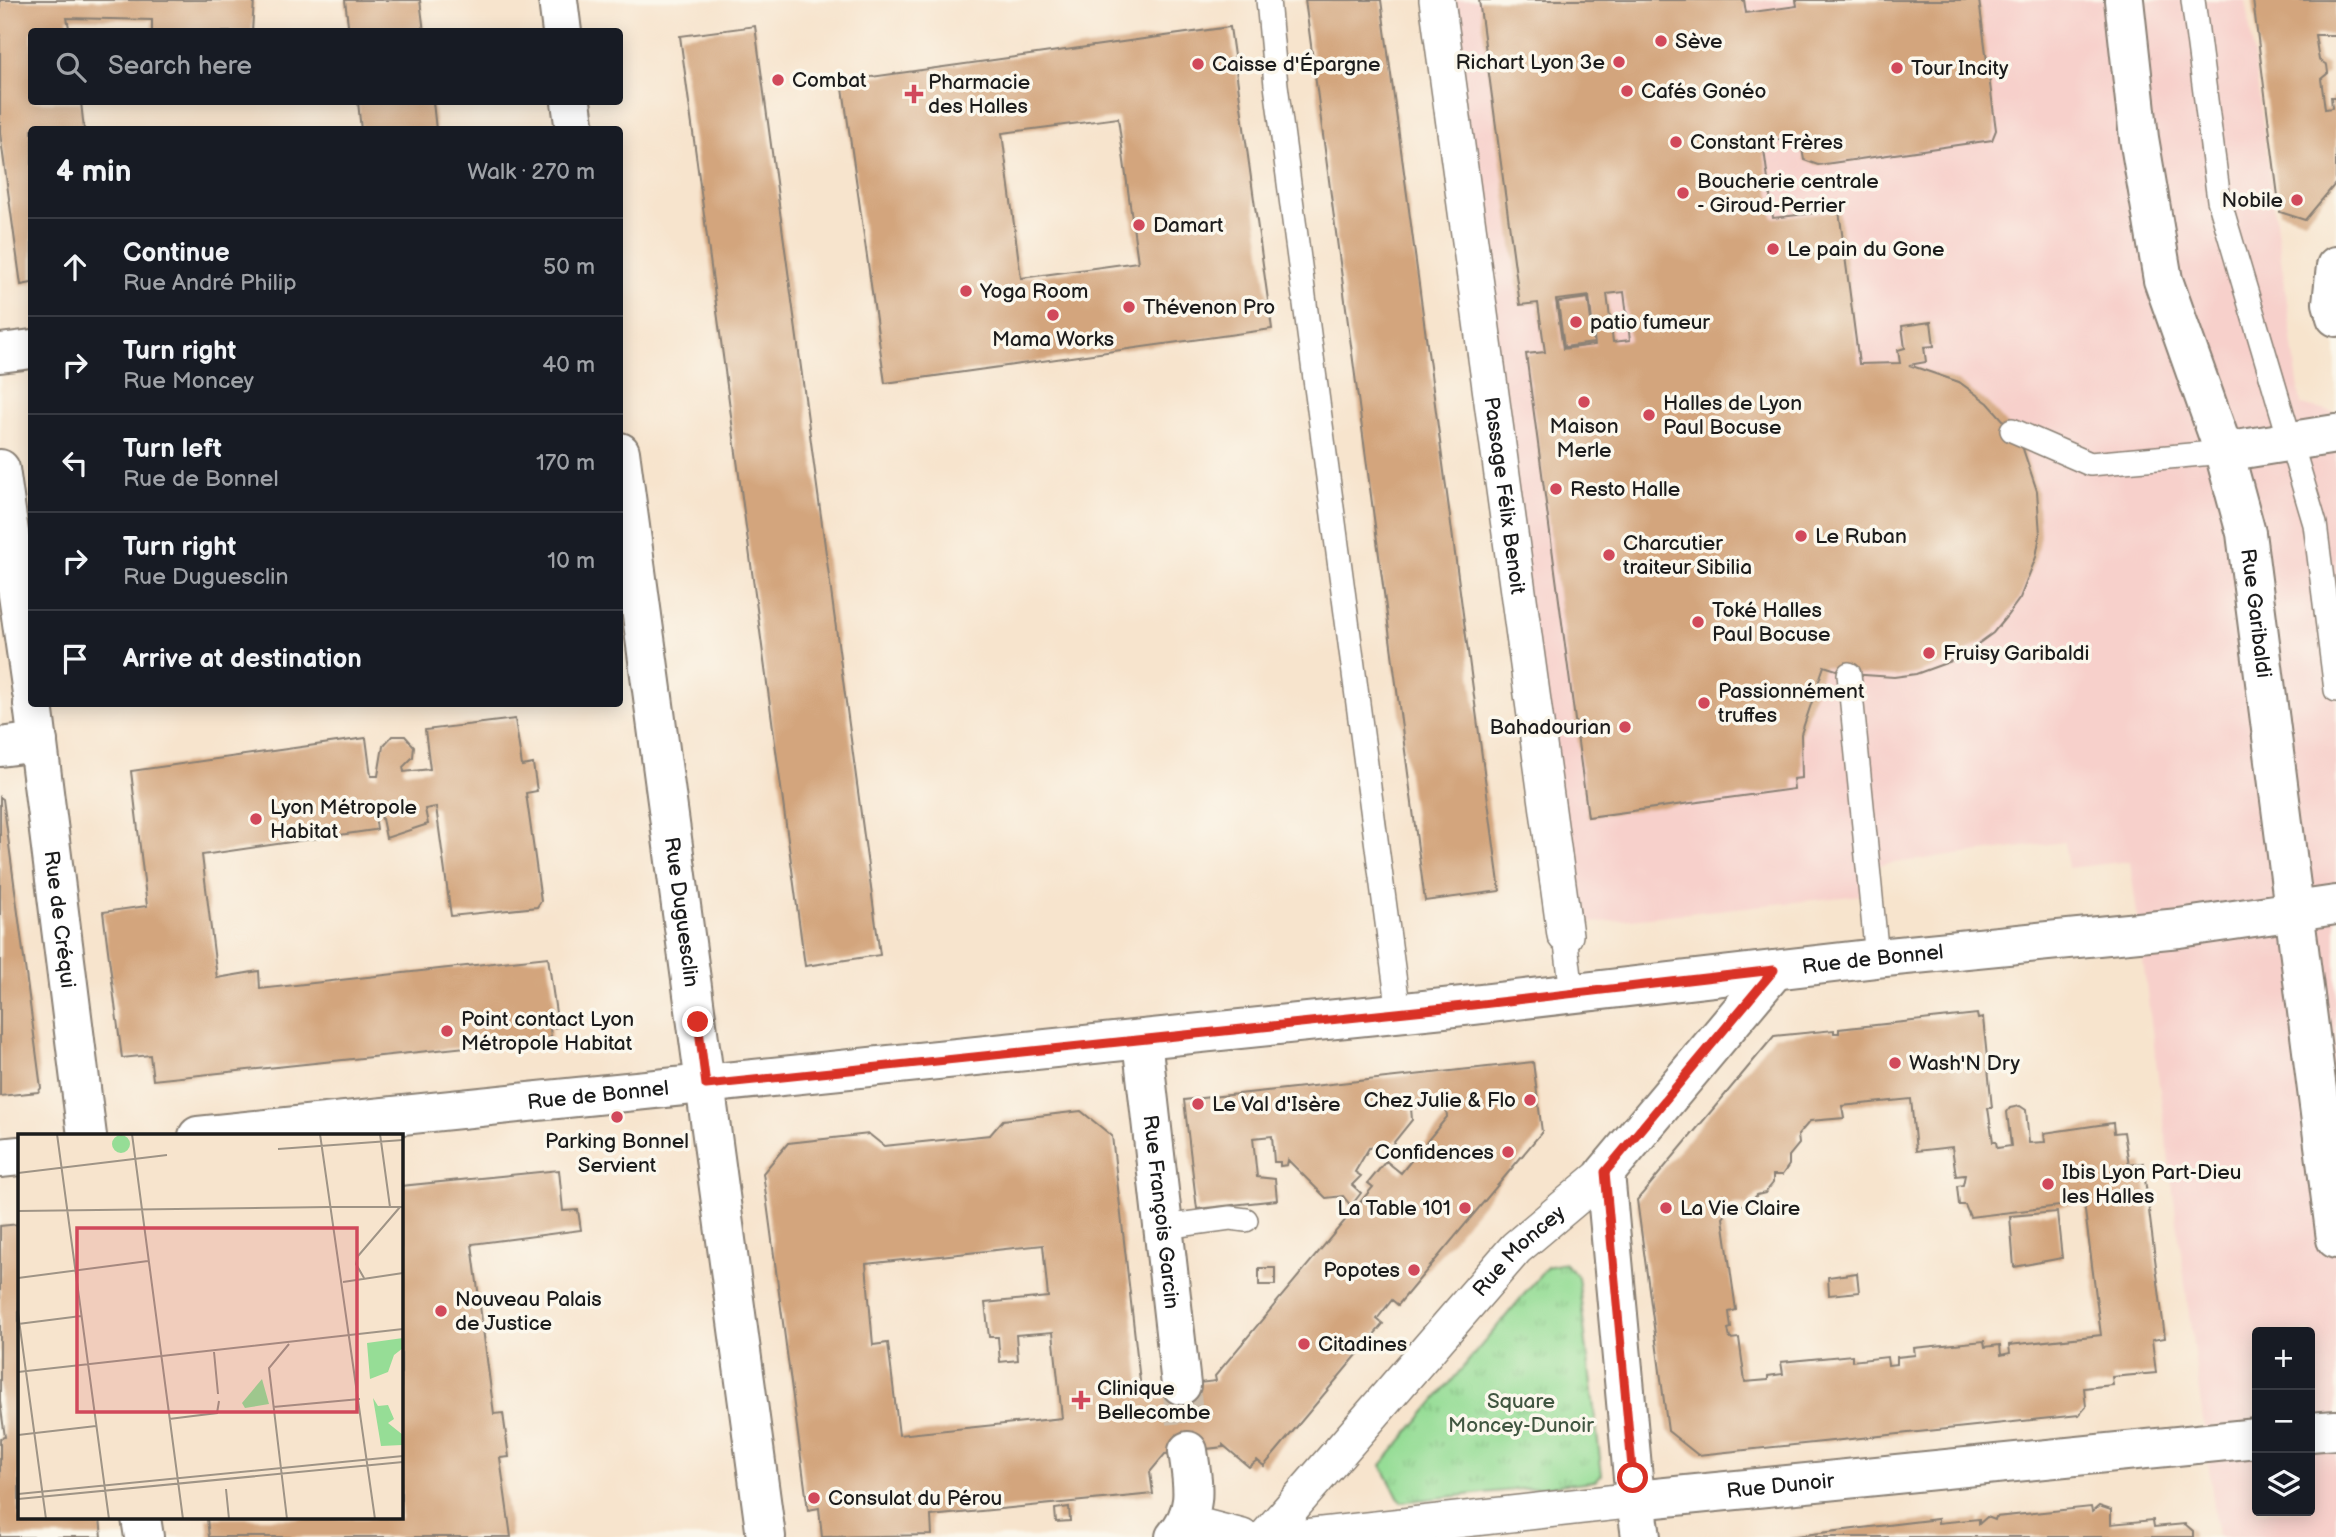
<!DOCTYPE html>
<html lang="en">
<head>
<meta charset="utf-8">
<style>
  :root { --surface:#171b24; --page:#242831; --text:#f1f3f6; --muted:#9ea1a6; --line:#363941 }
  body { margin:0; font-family:"Balsamiq Sans",sans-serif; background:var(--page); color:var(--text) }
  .controls { position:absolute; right:21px; bottom:21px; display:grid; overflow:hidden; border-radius:7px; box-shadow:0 4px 18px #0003 }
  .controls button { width:63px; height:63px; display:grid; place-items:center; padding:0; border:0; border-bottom:2px solid var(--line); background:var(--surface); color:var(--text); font:35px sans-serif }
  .stop { position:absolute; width:21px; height:21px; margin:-16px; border:5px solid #d93025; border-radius:50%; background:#fff }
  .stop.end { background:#d93025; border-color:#fff; box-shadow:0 2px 7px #0008 }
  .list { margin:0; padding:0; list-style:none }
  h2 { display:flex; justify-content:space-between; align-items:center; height:91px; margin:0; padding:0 28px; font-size:30px }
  h2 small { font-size:23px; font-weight:400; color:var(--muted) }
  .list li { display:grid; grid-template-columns:46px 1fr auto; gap:21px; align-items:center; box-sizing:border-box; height:98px; padding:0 28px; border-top:2px solid var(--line) }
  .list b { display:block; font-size:26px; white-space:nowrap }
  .list p { margin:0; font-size:23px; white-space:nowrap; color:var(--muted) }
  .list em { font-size:23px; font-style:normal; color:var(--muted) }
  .icon { flex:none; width:38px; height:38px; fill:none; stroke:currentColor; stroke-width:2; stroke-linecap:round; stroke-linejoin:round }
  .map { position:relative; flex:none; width:2336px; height:1537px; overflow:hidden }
  .search { position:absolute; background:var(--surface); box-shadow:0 4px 18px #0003; left:28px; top:28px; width:595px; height:77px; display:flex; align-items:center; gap:18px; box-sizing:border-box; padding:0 24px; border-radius:7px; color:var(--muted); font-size:26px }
  .panel { position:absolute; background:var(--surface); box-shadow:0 4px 18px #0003; left:28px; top:126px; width:595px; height:581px; border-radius:7px }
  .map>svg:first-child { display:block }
</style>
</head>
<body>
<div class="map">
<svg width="2336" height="1537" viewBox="0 0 2336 1537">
  <defs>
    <pattern id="park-tufts" width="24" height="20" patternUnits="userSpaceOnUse" patternTransform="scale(1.75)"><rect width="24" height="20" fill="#96dd96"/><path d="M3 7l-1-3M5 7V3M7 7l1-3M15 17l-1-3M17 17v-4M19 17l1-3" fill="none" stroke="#81bd81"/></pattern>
  </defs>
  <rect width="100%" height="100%" fill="#fbf7ec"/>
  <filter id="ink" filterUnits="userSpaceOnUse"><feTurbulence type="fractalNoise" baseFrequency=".0143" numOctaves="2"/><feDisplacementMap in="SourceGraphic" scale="14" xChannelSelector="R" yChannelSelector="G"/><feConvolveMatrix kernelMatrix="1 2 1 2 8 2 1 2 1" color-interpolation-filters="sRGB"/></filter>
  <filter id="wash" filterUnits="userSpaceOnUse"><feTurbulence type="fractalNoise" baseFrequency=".00686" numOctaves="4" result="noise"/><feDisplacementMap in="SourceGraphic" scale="28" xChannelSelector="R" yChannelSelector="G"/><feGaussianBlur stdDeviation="1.57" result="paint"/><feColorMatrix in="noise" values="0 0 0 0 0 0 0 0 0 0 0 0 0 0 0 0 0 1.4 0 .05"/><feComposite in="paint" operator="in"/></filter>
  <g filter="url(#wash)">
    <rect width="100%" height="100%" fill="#f7e4cd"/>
    <path fill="#f7d0cb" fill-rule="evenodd" d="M1437,0H2246L2301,405L2336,413V1537H2218L2130,861L2068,868L2064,842L1877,865L1881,893L1563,926ZM2257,1332H2310V1511H2257Z"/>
    <path fill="url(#park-tufts)" stroke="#597c59" stroke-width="2" d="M1564,1263L1578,1277L1602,1475L1595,1481L1401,1502L1381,1465L1547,1267Z"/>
    <g id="blocks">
      <path fill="#d3a57d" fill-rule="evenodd" d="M0,0H254L252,32H152V20L67,18L70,32H32V102H81L84,130H32V283L21,285L0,133Z
        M345,0H420L424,32H349Z
        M1305,0H1381L1500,891L1425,901Z
        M1479,0H1744L1746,13L1797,6L1796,0H1979L1996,130L1992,140L1818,165L1804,160L1800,137L1763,142L1773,218L1839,210L1859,364L1900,363L1898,350L1905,348L1902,326L1931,322L1934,346L1924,347L1926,362L1909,365L1959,382L1988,403L2012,430L2023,449L2037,491L2040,535L2036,557L2020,598L2007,616L1993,633L1957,659L1916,674L1894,677L1849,674L1824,666L1801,734L1802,778L1793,779L1794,789L1588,817L1526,354L1545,352L1538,303L1520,305ZM1624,292L1630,340L1613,342L1607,294ZM1589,296L1595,345L1563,349L1556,300Z
        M2253,0H2336V35H2315L2319,60L2327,65L2328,73L2321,79L2325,109L2332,108L2331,97H2336V183L2305,220L2280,212Z
        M755,26L880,955L805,966L680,36Z
        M1230,27L1272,329L885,383L842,81ZM1118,118L1138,262L1021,278L1002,133Z
        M358,102H433L436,130H361Z
        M1588,298L1594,343L1564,347L1558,302Z
        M515,719L522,766L533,764L537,791L526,793L541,901L537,907L451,916L436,807L425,809L428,824L386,838L381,814L375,815L377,829L374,830L202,855L217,978L259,971L260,989L548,957L558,1027L550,1028L551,1038L153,1080L150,1055L122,1058L103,912L147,906L131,771L366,738L371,776H378L383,746L392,736H405L414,746L413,757L403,767L404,772L430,769L425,730Z
        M0,797L3,799L41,1088L38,1092L0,1096Z
        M1977,1014L1978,1019L1983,1018L1992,1108H1988L1993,1142H1996L1997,1148L2011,1146L2007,1112L2010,1108L2020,1106L2026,1110L2029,1143L2045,1142L2044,1133L2113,1123L2114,1133L2124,1132L2129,1165L2143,1163L2165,1338L2152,1340L2156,1373L2112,1377L2113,1385L2084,1388L2086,1407L2079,1415L1698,1455L1668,1431L1637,1200L1774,1036L1834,1030V1033H1839V1029ZM1911,1099L1916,1151L1952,1147L1956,1176L1965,1175L1963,1185L1957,1186L1959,1205H1965L1970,1217L2084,1203L2101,1335L2009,1345L2010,1353L2001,1355L2000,1345L1985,1347L1984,1341L1914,1348L1915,1355L1897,1357V1364L1888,1365L1887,1357L1852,1361V1355L1781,1362L1783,1374L1768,1376V1380L1745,1382L1739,1338L1730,1339L1728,1329L1731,1328L1729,1312L1736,1310L1723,1218L1734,1204L1747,1206L1757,1195L1765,1193L1773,1183V1175H1782L1789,1165V1156L1799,1144L1798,1135L1810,1121L1844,1118L1842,1106Z
        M1533,1062L1542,1132L1398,1305L1392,1300L1377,1319L1383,1324L1264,1466L1257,1460L1249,1467L1223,1445V1447L1165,1454L1150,1472L1153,1494L931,1516L932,1535L822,1537L819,1508L808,1510L763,1173L788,1143L869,1134L884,1146L990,1135L1003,1120L1081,1111L1112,1136L1141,1390L1216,1381L1215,1376L1373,1187L1368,1183L1386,1161L1401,1173L1447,1117L1446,1105L1411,1108L1412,1120L1391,1146L1369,1148L1355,1172L1361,1176L1352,1185L1361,1193L1351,1206L1343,1196L1326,1198L1288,1160L1287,1165L1280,1166V1162H1274L1272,1136L1253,1138L1257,1177L1275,1179L1277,1200L1197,1209L1184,1100ZM1043,1245L1048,1297L985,1303L989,1337H998L1000,1362L1018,1360L1016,1335L1053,1332L1062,1418L899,1435L888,1343L873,1345L866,1264Z
        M559,1170L563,1211L578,1210L581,1230L472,1244L494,1414L503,1413L509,1457L500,1458L511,1537H209L207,1518H401V1186Z
        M2057,1212L2062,1258L2014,1267L2010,1216Z
        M19,1224V1518H100L102,1537H0V1438L5,1437L0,1402V1226Z
        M1259,1268H1275V1285H1259Z
        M1857,1273L1859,1292L1829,1295L1828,1277Z
        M2099,1506L2111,1510V1524L2153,1520L2154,1527L2185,1524L2193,1531V1537H1787L1938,1519V1523L1979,1519V1524L1987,1517L1995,1520L1996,1517L2091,1507L2092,1512Z
        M1069,1507L1070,1521L1056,1522L1055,1509Z"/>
    </g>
  </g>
  <g filter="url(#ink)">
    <use href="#blocks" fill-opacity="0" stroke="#8a8074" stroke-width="2"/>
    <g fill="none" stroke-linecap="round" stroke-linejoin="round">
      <path stroke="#cbbcaa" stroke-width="38" stroke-dasharray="38 19" stroke-linecap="butt" d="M1181,1385L1188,1451"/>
      <g stroke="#8a8074" stroke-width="26">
        <path id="service" d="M1268,0L1276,85L1399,1013
          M2193,0L2219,200L2315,524L2336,690
          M2012,430L2090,464L2224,452
          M1849,674L1877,958
          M1565,935L1572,993
          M1164,1227L1230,1218L1246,1220"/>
      </g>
      <g stroke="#8a8074" stroke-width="38">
        <g id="pedestrian">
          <path id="s1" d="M1437,0L1565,935"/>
          <path d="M1188,1523L1242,1537"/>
          <path id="s2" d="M1266,1537L1516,1248L1605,1173"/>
          <path d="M1304,1537L1636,1500"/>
        </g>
      </g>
      <g stroke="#8a8074" stroke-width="42">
        <g id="minor">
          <path d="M558,0L562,32"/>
          <path d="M571,102L575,130"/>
          <path d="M2336,266L2332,303L2336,317"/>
          <path d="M0,353L32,349"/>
          <path id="s3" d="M620,452L766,1537"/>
          <path d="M2224,452L2336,434"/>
          <path d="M0,469L32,693"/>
          <path id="s4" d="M33,704L87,1136"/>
          <path d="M0,747L38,742"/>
          <path id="s5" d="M1142,1040L1181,1385"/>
          <path d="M2310,1432L2336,1430"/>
          <path id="s6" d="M1636,1500L2257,1438"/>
          <path d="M141,1518L144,1537"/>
          <path d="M1175,1537C1199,1510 1193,1485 1188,1451"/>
          <path d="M1641,1537L1633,1478L1605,1173L1775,970"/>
        </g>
      </g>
      <g stroke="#8a8074" stroke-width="42">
        <g id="secondary">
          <path id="s7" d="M198,1136L1473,1005L1877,958L2179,928L2336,905"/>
          <path d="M0,1158L19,1156"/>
        </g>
      </g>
      <g stroke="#8a8074" stroke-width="42">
        <g id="primary">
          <path id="s8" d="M2124,0L2139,138L2163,280L2224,452L2246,533L2336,1239"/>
        </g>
      </g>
      <use href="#service" stroke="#fff" stroke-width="23"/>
      <use href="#pedestrian" stroke="#fff" stroke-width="35"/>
      <use href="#minor" stroke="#fff" stroke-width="38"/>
      <use href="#secondary" stroke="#fff" stroke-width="38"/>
      <use href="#primary" stroke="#fff" stroke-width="38"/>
    </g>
  </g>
  <g fill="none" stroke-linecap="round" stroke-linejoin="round" filter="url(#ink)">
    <path stroke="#d93025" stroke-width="9" d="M698,1022L706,1085L1473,1005L1774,970L1605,1172L1633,1478"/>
  </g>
  <g fill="#d1495b" stroke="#fbf7ec" stroke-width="2.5">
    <circle cx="1661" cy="41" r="7"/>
    <circle cx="1619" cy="62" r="7"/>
    <circle cx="1198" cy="64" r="7"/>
    <circle cx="1897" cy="68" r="7"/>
    <circle cx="778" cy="80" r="7"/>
    <circle cx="1627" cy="91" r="7"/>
    <path d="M910.5 83.5h7v7h7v7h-7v7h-7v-7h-7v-7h7z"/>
    <circle cx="1676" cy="142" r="7"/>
    <circle cx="1683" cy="193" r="7"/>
    <circle cx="2297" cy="200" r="7"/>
    <circle cx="1139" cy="225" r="7"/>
    <circle cx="1773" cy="249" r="7"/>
    <circle cx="966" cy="291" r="7"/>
    <circle cx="1129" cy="307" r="7"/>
    <circle cx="1053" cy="315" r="7"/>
    <circle cx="1576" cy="322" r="7"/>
    <circle cx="1584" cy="402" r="7"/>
    <circle cx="1649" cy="415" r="7"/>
    <circle cx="1556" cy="489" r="7"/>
    <circle cx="1801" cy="536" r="7"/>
    <circle cx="1609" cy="555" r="7"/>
    <circle cx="1698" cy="622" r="7"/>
    <circle cx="1929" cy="653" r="7"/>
    <circle cx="1704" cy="703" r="7"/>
    <circle cx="1625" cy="727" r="7"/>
    <circle cx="256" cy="819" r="7"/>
    <circle cx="447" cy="1031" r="7"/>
    <circle cx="1895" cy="1063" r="7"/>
    <circle cx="1530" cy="1100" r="7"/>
    <circle cx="1198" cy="1104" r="7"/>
    <circle cx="617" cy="1117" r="7"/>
    <circle cx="1508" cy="1152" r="7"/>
    <circle cx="2048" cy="1184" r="7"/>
    <circle cx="1465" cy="1208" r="7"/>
    <circle cx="1666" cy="1208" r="7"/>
    <circle cx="1414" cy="1270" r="7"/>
    <circle cx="441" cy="1311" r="7"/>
    <circle cx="1304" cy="1344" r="7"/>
    <path d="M1077.5 1389.5h7v7h7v7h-7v7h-7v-7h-7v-7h7z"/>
    <circle cx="814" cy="1498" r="7"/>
  </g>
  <g text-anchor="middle" stroke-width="7" stroke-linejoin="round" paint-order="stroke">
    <g font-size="21" fill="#1c1c1c" stroke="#fbf7ec" text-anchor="start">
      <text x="1675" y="48">Sève</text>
      <text x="1605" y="69" text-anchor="end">Richart Lyon 3e</text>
      <text x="1212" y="71">Caisse d'Épargne</text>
      <text x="1911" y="75">Tour Incity</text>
      <text x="792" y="87">Combat</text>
      <text x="928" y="89">Pharmacie<tspan x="928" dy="24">des Halles</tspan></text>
      <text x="1641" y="98">Cafés Gonéo</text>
      <text x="1690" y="149">Constant Frères</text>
      <text x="1697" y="188">Boucherie centrale<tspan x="1697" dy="24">- Giroud-Perrier</tspan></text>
      <text x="2283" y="207" text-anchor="end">Nobile</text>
      <text x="1153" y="232">Damart</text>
      <text x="1787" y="256">Le pain du Gone</text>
      <text x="980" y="298">Yoga Room</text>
      <text x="1143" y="314">Thévenon Pro</text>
      <text x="1590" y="329">patio fumeur</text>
      <text x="1053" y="346" text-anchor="middle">Mama Works</text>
      <text x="1663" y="410">Halles de Lyon<tspan x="1663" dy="24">Paul Bocuse</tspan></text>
      <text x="1584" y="433" text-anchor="middle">Maison<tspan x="1584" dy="24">Merle</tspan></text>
      <text x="1570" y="496">Resto Halle</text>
      <text x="1815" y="543">Le Ruban</text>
      <text x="1623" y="550">Charcutier<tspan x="1623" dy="24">traiteur Sibilia</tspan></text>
      <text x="1712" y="617">Toké Halles<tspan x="1712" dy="24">Paul Bocuse</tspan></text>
      <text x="1943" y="660">Fruisy Garibaldi</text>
      <text x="1718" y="698">Passionnément<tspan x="1718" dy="24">truffes</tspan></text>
      <text x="1611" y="734" text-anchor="end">Bahadourian</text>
      <text x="270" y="814">Lyon Métropole<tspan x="270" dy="24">Habitat</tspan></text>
      <text x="461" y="1026">Point contact Lyon<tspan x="461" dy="24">Métropole Habitat</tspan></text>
      <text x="1909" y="1070">Wash'N Dry</text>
      <text x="1516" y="1107" text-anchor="end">Chez Julie &amp; Flo</text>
      <text x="1212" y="1111">Le Val d'Isère</text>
      <text x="617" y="1148" text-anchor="middle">Parking Bonnel<tspan x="617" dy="24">Servient</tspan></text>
      <text x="1494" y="1159" text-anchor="end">Confidences</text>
      <text x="2062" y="1179">Ibis Lyon Part-Dieu<tspan x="2062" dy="24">les Halles</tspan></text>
      <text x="1451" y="1215" text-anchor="end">La Table 101</text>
      <text x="1680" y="1215">La Vie Claire</text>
      <text x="1400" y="1277" text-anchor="end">Popotes</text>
      <text x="455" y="1306">Nouveau Palais<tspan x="455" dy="24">de Justice</tspan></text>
      <text x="1318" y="1351">Citadines</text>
      <text x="1097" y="1395">Clinique<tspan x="1097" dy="24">Bellecombe</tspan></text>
      <text x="828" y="1505">Consulat du Pérou</text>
    </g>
    <g font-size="21" fill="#1c1c1c" stroke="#fbf7ec">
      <text dy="7" stroke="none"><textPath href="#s1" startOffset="500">Passage Félix Benoit</textPath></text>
      <text dy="7" stroke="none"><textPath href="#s8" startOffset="630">Rue Garibaldi</textPath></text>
      <text dy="7" stroke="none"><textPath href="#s3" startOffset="464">Rue Duguesclin</textPath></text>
      <text dy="7" stroke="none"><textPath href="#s4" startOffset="217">Rue de Créqui</textPath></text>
      <text dy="7" stroke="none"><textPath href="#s7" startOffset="1684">Rue de Bonnel</textPath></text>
      <text dy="7" stroke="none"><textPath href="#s7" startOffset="402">Rue de Bonnel</textPath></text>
      <text dy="7" stroke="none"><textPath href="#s5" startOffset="173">Rue François Garcin</textPath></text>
      <text dy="7" stroke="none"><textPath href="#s2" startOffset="382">Rue Moncey</textPath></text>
      <text dy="7" stroke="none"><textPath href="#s6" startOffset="145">Rue Dunoir</textPath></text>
    </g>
    <g font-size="21" fill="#415641" stroke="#fbf7ec">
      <text x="1521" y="1408">Square<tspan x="1521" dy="24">Moncey-Dunoir</tspan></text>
    </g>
  </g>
  <g transform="translate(18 1134)">
    <rect width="385" height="385" fill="#f7e4cd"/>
    <path d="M385,204V214L376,221L370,238L352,245L349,209ZM355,264L360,272L370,271L376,285L370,289L385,301L384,311L363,312Z" fill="#96dd96"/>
    <path d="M94 10a9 9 0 1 1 18 0a9 9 0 1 1-18 0ZM244,245L251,270L227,274L224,269Z" fill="#96dd96"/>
    <path fill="none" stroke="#9f9486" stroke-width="2" d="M39,0L91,385M114,0L165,385M302,0L357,385M362,0L372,73M260,15L385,6M0,39L149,21M311,73H385M0,77L311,73M0,144L130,127M346,144L338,130L340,122L382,73M325,148L385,139M0,179L28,385M0,190L63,182M196,218L200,260M0,238L385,195M255,273L342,265M151,285L199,279L201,267M0,301L78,292M208,355L211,385M0,360L385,322M0,365L385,328M269,385L251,234L271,210"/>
    <path fill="#d1495b" fill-opacity="0.15" stroke="#d1495b" stroke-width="3.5" d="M59,94H339V278H59Z"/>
    <rect width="385" height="385" fill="none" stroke="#1c1c1c" stroke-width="3.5"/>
  </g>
</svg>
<div class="controls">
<button>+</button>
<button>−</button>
<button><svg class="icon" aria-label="layers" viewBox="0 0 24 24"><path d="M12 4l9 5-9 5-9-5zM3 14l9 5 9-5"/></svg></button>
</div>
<div class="stop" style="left:1633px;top:1478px"></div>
<div class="stop end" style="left:698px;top:1022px"></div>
<div class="search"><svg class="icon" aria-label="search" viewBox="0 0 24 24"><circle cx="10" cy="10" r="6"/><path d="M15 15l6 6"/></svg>Search here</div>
<section class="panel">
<h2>4 min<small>Walk · 270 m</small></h2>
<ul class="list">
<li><svg class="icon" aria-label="ahead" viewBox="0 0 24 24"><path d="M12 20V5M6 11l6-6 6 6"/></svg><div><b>Continue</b><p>Rue André Philip</p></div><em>50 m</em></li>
<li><svg class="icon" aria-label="right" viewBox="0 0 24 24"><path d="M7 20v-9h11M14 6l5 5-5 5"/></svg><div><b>Turn right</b><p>Rue Moncey</p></div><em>40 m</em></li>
<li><svg class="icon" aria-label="left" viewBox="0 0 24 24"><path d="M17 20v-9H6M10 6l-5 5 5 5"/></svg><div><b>Turn left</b><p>Rue de Bonnel</p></div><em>170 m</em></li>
<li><svg class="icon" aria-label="right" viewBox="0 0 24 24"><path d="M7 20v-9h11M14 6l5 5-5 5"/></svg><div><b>Turn right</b><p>Rue Duguesclin</p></div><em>10 m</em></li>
<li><svg class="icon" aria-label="arrive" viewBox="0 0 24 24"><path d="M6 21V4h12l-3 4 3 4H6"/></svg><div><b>Arrive at destination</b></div></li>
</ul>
</section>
</div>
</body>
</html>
